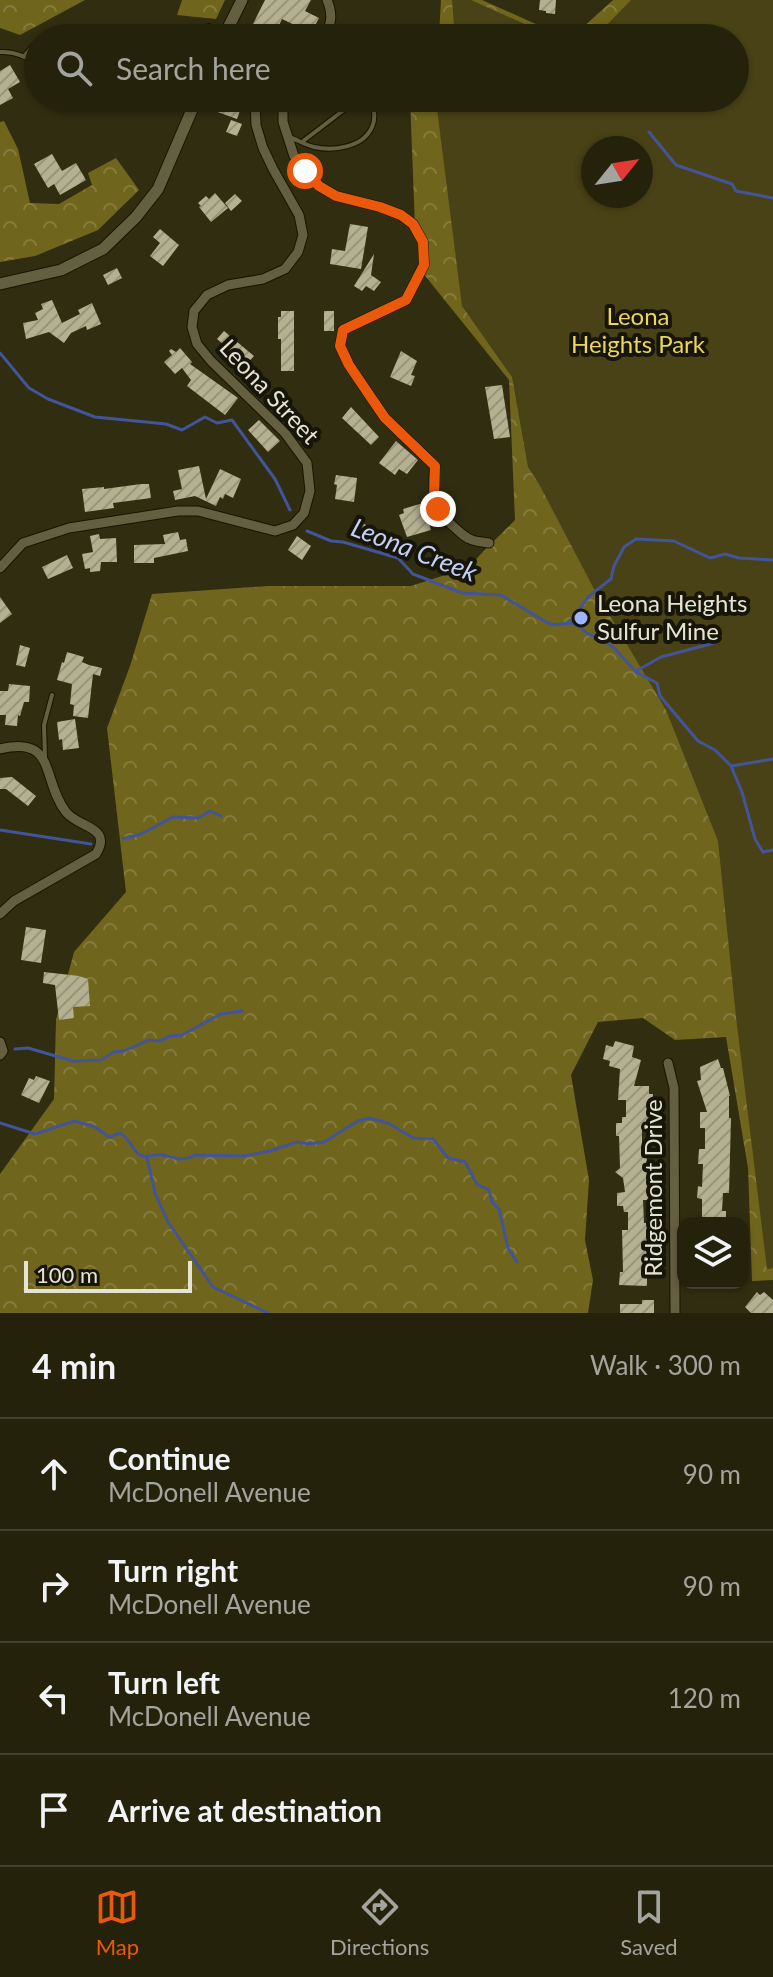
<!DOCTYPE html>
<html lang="en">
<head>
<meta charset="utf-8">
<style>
  :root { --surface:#25220c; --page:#2d2a15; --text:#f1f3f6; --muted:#a3a49d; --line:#423f2d; --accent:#ea580c }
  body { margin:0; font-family:Lato,sans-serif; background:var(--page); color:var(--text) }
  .controls { position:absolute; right:24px; bottom:24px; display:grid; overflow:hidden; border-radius:16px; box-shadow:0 2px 6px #0004 }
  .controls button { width:72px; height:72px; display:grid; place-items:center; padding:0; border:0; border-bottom:2px solid var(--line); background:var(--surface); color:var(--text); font:40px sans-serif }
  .compass { position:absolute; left:581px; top:136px; width:72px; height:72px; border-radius:50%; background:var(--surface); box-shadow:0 2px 6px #0004; rotate:60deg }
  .scale { position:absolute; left:24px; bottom:20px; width:168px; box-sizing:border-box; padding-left:8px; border:4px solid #e5e3d2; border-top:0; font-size:22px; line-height:28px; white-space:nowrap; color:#e5e3d2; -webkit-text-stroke:6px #171509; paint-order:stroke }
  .stop { position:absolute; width:24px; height:24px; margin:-18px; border:6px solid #ea580c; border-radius:50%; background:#fff }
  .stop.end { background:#ea580c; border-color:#fff; box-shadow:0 2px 8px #0008 }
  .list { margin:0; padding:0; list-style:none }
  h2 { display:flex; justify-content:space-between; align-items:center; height:104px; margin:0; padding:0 32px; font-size:34px }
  h2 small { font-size:26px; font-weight:400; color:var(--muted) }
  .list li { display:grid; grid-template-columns:52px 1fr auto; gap:24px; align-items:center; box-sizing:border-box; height:112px; padding:0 32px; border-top:2px solid var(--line) }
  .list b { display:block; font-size:30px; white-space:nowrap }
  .list p { margin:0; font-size:26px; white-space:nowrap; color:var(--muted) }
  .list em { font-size:26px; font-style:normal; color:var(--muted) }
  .icon { flex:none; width:44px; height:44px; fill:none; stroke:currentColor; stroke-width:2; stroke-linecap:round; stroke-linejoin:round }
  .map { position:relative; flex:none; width:773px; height:1313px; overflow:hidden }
  .search { position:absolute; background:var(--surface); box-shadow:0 2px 6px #0004; left:24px; right:24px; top:24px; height:88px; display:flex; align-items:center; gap:20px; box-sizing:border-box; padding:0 28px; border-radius:44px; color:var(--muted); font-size:30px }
  .sheet { height:552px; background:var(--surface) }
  nav { display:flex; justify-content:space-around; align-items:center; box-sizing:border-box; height:112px; border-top:2px solid var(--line); background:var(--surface); font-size:22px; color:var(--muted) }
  nav a { display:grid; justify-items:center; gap:4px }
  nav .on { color:var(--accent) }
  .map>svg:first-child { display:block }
</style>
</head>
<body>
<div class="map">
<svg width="773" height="1313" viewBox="0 0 773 1313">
  <defs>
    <pattern id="forest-crowns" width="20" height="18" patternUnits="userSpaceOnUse" patternTransform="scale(2)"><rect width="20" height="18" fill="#70651c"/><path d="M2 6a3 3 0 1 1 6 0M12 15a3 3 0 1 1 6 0" fill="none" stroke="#847b3c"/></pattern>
    <pattern id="building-hatch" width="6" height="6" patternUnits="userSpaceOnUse" patternTransform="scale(2)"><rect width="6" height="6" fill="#b5b090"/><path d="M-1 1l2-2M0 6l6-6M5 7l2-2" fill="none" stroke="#99957c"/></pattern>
  </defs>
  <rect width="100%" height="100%" fill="#312d10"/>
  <path fill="url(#forest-crowns)" fill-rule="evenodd" d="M0,0H85L20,35L0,28Z
    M182,0H225L216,19L177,15Z
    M441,0H482L567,38H436L439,35Z
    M613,0H639L609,38H571Z
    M773,0V1280L752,1281L748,1168L726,1037L675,1040L643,1018L598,1022L571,1075L589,1180L585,1240L593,1280L588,1313H0V1174L54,1099L56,1020L74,952L126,892L107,728L130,666L152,594L268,586H411L467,568L515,520L509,380L422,272L415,227L410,98H735V38ZM593,148H641V196H593Z
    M4,121L18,149L30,203L59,204L92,185L88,173L116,158L139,190L98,230L35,256L0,262V122Z"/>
  <path fill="#494216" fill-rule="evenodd" d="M452,0H471L556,38H455Z
    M631,0H773V1268L767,1269L736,1017L718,841L666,710L594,589L539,484L528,467L512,377L462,306L436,101L437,98H735V38H587L603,29ZM593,148H641V196H593Z"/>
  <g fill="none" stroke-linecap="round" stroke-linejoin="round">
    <path stroke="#42549a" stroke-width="3" d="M649,132L676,165L732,184L736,191L773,198
      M0,353L29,388L48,399L95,417L166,424L182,430L205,417L217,423L232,420L275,479L290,510
      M307,531L331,541L343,542L398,558L413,574L462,593L501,595L546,622L553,625L569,623L579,626L588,634L602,639L615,649L636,672L657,683L660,696L698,741L715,750L731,766L742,792L755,839L763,852L773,850
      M569,623L589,596L611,579L614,566L624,547L636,539L674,541L710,558L725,554L739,558L773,560
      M636,671L661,657L714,643
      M731,766L773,759
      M0,830L91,844
      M123,839L141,834L173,817L198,818L210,811L221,816
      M15,1049L28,1048L73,1061L101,1060L114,1052L124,1051L149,1040L159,1041L171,1036L182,1035L221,1014L242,1011
      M0,1123L35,1134L74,1121L95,1127L109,1137L120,1133C129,1138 130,1145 137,1153C144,1160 155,1153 163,1155C175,1158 183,1162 195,1155L244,1156L270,1151L297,1142L309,1144L324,1142L358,1121L369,1118L388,1123L413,1138L433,1139L448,1158L465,1162L477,1184L489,1190L492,1202L499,1209L508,1248L517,1262
      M147,1158L155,1193L168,1222L213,1287L268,1313"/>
  </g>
  <path fill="url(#building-hatch)" d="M265,0H311L305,11L319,18L311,33L282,19L273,38H249L252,31L250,30Z
    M540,0H556L555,14L546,13V11L539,10Z
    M127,24L140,38H111Z
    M10,65L20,82L8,89L13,98L0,105V71Z
    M217,98H232L231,101L242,105L237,119L212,110Z
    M384,98H406V107L384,109Z
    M231,120L242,124L237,136L226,132Z
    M52,154L62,171L76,163L86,180L60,195L54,184L48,188L34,164Z
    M215,193L228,208L211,222L199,207L201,206L198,203L206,196L209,199Z
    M235,194L242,201L231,211L225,203Z
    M350,224L368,227L361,269L330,264L332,249L345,251Z
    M160,229L179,245L163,266L150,256L160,243L153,237Z
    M374,254L371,275L381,282L374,291L366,286L362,291L354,286Z
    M117,268L122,278L108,285L103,275Z
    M52,300L62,323L80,314L78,310L92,303L101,324L87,330L86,326L71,333L64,343L49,332L26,339L23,323L38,320L35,313L43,309L41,304Z
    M281,311H294V371H281V339H278V317H281Z
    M324,311H334V331H324Z
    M224,331L254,356L245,366L240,361L235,367L221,354L224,350L222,348L224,345L217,339Z
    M180,348L192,362L190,364L238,398L225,415L187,386L191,380L182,368L175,374L164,362L172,355L169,351L171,349L176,352Z
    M401,351L417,361L411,375L415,376L411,386L390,377Z
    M502,385L510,437L494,439L485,387Z
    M351,407L379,437L371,445L342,418Z
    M259,420L280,441L268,452L248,430Z
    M396,441L418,460L407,474L399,469L395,475L379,463Z
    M199,466L206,499L220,469L241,479L233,498L225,494L223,499L220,497L216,506L195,496L175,500L173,491L182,489L178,470Z
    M336,475L357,478L354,502L335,499L337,485L334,484Z
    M141,484H149L151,498L113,503L114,508L85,512L82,489L104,487V489Z
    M423,503L431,530L407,537L399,515L404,513L403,509Z
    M357,519L375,531L370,538L362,533L360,536L351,530Z
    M178,532L180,540L186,539L188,551L154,558V563H134V545L165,544L163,535Z
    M99,534L100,539L116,538L117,562H101L100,571L90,572V568L85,569L82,554L93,552L90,536Z
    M297,536L311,546L302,560L288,550Z
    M67,555L73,568L48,579L42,567Z
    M0,597L12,614L0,623Z
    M20,645L30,648L25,667L16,665Z
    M67,652L84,657L82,662L89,665L102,668L100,676L93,674L88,718L73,716L74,705L70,704L72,684L57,680L62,662L64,663Z
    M9,684L30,686L29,702H24L20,716L18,715L17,726L5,725L6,715H0V691H8Z
    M75,719L79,748L63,750L62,739L59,740L57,722Z
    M12,777L36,796L28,806L6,789H0V778Z
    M26,927L46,930L41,963L21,960Z
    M44,972L79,976L88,979L90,1006L73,1007L74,1018L59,1020L55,985L43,983Z
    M615,1041L634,1046L632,1057L641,1060L634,1086H649V1094H653L651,1130H642V1149L646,1151L647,1162H655L656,1175H654L655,1200H643L644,1223H655V1237H651L650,1259H654L653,1277H647V1286L619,1285L620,1272H623L622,1230H628V1212H624L623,1206H617V1193L625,1192L623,1178L615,1172L620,1168L619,1136H616V1123H622V1117H626V1100H618L620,1069L609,1066L610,1061L603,1059L606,1045L613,1047Z
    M718,1059L721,1068H723L730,1096H729V1118H731L729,1193H723L722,1211H726V1223H702V1199L697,1198L698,1186L702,1187L703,1164H698L699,1149H705V1128H700V1112H707L697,1081L701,1080L700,1067Z
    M36,1076L50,1081L39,1103L21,1095L29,1078L34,1080Z
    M757,1292L760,1295L764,1292L773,1300V1313H751L745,1307Z
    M642,1300H654V1313H620V1304H642Z"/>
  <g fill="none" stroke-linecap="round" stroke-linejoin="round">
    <g stroke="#191400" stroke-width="6">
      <path id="service" d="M191,38L209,26L215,28L222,35
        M0,52C15,51 26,57 38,65
        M24,56L35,44
        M113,98H114
        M289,137C298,140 305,145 314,147C333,151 363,148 372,127C376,119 374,110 372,101L369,98
        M302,142L349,106L368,98
        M45,758L44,725L52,695"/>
    </g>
    <g stroke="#191400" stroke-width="11">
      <path id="minor" d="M323,38C332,25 333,14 327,0
        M285,98L283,103V122L294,156L319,186L336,196L380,207L401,215L413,224L423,242L424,265L406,300L343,330L340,346L349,365L372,399L385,418L435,466C432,491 434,510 454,527C459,531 464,537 470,539C475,542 484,542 489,543
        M0,568L23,543L69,528L178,511H198L275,531L293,525L304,513L310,491L307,463L285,433L211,361L197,344L192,327L194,311L207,295L228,285L263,279L285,269L298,252L303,235L299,215L273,169L263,148L256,125L255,98
        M0,749C57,735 41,780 66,812C78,828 113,826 96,854L14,901L0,914
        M0,1042L3,1051L0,1055
        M668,1063L674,1088L675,1313"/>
    </g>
    <g stroke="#191400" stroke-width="13">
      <path id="tertiary" d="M223,38L242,0
        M0,284L61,270L103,249L136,217L158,189L197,98"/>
    </g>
    <use href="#service" stroke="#645f41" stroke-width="4"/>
    <use href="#minor" stroke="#645f41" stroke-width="9"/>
    <use href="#tertiary" stroke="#645f41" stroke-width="11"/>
  </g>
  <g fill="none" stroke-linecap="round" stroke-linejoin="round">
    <path stroke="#ea580c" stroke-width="10" d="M305,171L319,186L336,196L380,207L401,215L413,224L423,242L424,265L406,300L343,330L340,346L349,365L372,399L385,418L435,466L434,498L438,509"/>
  </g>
  <circle fill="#9eb4fd" stroke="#171509" stroke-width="3" cx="581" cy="618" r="8"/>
  <g text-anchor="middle" stroke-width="8" stroke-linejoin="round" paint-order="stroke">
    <g font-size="24" fill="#ead659" stroke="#171509">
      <text x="638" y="325">Leona<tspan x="638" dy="28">Heights Park</tspan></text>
    </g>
    <g font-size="24" fill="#e5e3d2" stroke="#171509">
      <text transform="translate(269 392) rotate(47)" y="8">Leona Street</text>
      <text transform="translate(654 1188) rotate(-90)" y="8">Ridgemont Drive</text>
    </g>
    <g font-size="24" fill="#e5e3d2" stroke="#171509" text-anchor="start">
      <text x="597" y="612">Leona Heights<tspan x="597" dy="28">Sulfur Mine</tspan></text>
    </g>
    <g font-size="26" font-style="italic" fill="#c2cff7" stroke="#171509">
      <text transform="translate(414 550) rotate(21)" y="9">Leona Creek</text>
    </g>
  </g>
</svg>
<div class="controls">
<button><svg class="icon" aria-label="layers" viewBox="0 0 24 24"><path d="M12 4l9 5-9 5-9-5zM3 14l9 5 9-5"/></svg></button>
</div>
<svg class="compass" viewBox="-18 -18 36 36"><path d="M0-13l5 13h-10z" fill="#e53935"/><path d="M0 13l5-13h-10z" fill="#a3a49d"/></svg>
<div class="scale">100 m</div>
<div class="stop" style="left:305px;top:171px"></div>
<div class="stop end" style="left:438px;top:509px"></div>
<div class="search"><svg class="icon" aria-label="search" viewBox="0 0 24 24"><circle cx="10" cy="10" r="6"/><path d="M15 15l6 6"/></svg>Search here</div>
</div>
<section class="sheet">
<h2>4 min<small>Walk · 300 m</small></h2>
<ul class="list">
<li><svg class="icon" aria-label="ahead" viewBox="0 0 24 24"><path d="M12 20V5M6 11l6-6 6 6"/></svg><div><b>Continue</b><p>McDonell Avenue</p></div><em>90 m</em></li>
<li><svg class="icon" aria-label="right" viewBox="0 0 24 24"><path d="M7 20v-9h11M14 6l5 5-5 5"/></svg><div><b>Turn right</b><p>McDonell Avenue</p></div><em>90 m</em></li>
<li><svg class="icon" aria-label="left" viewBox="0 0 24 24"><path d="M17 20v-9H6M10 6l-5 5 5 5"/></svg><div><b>Turn left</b><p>McDonell Avenue</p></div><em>120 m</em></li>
<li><svg class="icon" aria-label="arrive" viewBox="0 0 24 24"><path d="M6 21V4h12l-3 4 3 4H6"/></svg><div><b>Arrive at destination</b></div></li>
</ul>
</section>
<nav>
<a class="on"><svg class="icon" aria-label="map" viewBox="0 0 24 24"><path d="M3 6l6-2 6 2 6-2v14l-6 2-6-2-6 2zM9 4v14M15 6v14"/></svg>Map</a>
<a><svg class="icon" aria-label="directions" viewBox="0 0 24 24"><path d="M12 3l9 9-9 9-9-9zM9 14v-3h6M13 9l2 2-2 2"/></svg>Directions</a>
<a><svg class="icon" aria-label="saved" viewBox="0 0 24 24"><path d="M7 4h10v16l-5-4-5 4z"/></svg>Saved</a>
</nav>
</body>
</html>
